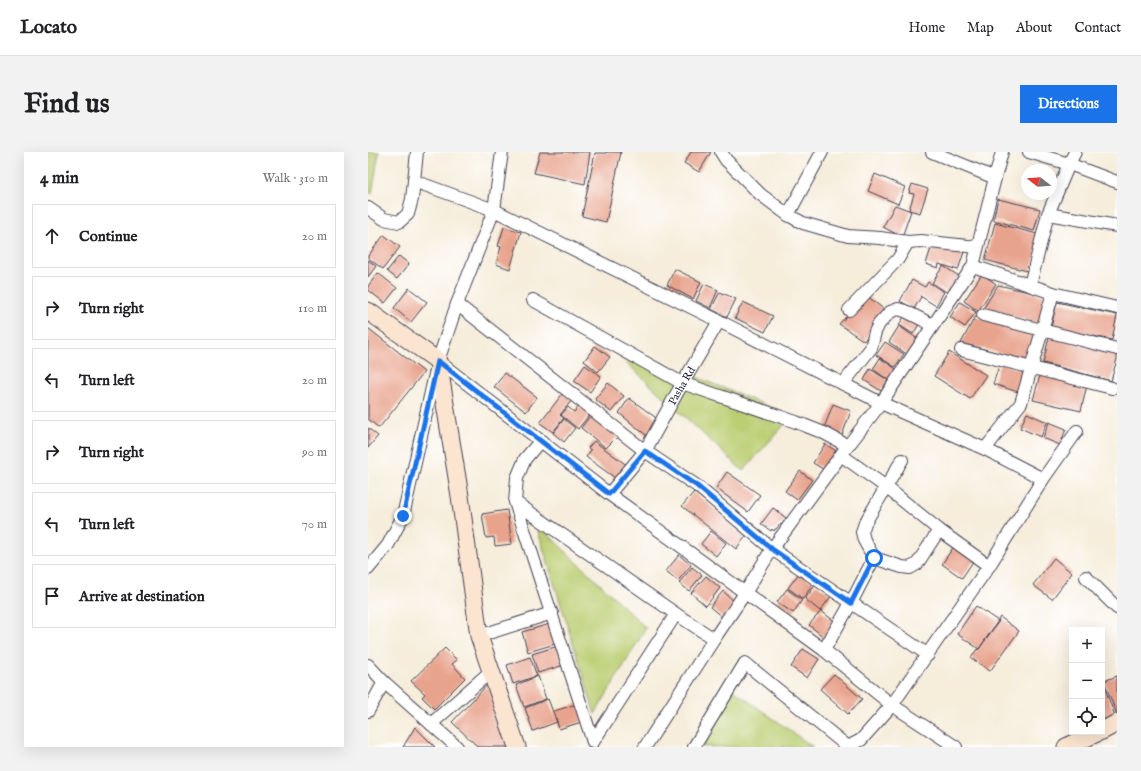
<!DOCTYPE html>
<html lang="en">
<head>
<meta charset="utf-8">
<style>
  :root { --surface:#fff; --page:#f2f2f2; --text:#202124; --muted:#757577; --line:#e0e0e0; --accent:#1a73e8 }
  body { margin:0; font-family:"IM FELL English",serif; background:var(--page); color:var(--text) }
  .controls { position:absolute; right:12px; bottom:12px; display:grid; overflow:hidden; border-radius:0px; box-shadow:0 4px 16px #0002 }
  .controls button { width:36px; height:36px; display:grid; place-items:center; padding:0; border:0; border-bottom:1px solid var(--line); background:var(--surface); color:var(--text); font:20px sans-serif }
  .compass { position:absolute; left:653px; top:12px; width:36px; height:36px; border-radius:50%; background:var(--surface); box-shadow:0 4px 16px #0002; rotate:287deg }
  .stop { position:absolute; width:12px; height:12px; margin:-9px; border:3px solid #1a73e8; border-radius:50%; background:#fff }
  .stop.end { background:#1a73e8; border-color:#fff; box-shadow:0 1px 4px #0008 }
  .list { margin:0; padding:0; list-style:none }
  h2 { display:flex; justify-content:space-between; align-items:center; height:52px; margin:0; padding:0 16px; font-size:17px }
  h2 small { font-size:13px; font-weight:400; color:var(--muted) }
  .list li { display:grid; grid-template-columns:26px 1fr auto; gap:12px; align-items:center; box-sizing:border-box; height:64px; margin:0 8px 8px; padding:0 8px; border:1px solid var(--line); border-radius:0px }
  .list b { display:block; font-size:15px; white-space:nowrap }
  .list em { font-size:13px; font-style:normal; color:var(--muted) }
  .icon { flex:none; width:22px; height:22px; fill:none; stroke:currentColor; stroke-width:2; stroke-linecap:round; stroke-linejoin:round }
  .map { position:relative; flex:none; width:749px; height:595px; overflow:hidden; border-radius:0px }
  header { display:flex; align-items:center; gap:24px; box-sizing:border-box; height:56px; padding:0 20px; background:var(--surface); border-bottom:1px solid var(--line) }
  header strong { font-size:19px }
  nav { display:flex; gap:22px; margin-inline-start:auto; font-size:14px }
  .intro { display:flex; align-items:center; justify-content:space-between; box-sizing:border-box; height:96px; padding:0 24px }
  h1 { margin:0; font-size:28px }
  .button { padding:10px 18px; border-radius:0px; background:var(--accent); color:#fff; font-size:14px; font-weight:700 }
  main { display:flex; gap:24px; padding:0 24px }
  aside { flex:1; background:var(--surface); border-radius:0px; box-shadow:0 4px 16px #0002 }
  .map>svg:first-child { display:block }
</style>
</head>
<body>
<header>
<strong>Locato</strong>
<nav><a>Home</a><a>Map</a><a>About</a><a>Contact</a></nav>
</header>
<div class="intro"><h1>Find us</h1><a class="button">Directions</a></div>
<main>
<aside>
<h2>4 min<small>Walk · 310 m</small></h2>
<ul class="list">
<li><svg class="icon" aria-label="ahead" viewBox="0 0 24 24"><path d="M12 20V5M6 11l6-6 6 6"/></svg><div><b>Continue</b></div><em>20 m</em></li>
<li><svg class="icon" aria-label="right" viewBox="0 0 24 24"><path d="M7 20v-9h11M14 6l5 5-5 5"/></svg><div><b>Turn right</b></div><em>110 m</em></li>
<li><svg class="icon" aria-label="left" viewBox="0 0 24 24"><path d="M17 20v-9H6M10 6l-5 5 5 5"/></svg><div><b>Turn left</b></div><em>20 m</em></li>
<li><svg class="icon" aria-label="right" viewBox="0 0 24 24"><path d="M7 20v-9h11M14 6l5 5-5 5"/></svg><div><b>Turn right</b></div><em>90 m</em></li>
<li><svg class="icon" aria-label="left" viewBox="0 0 24 24"><path d="M17 20v-9H6M10 6l-5 5 5 5"/></svg><div><b>Turn left</b></div><em>70 m</em></li>
<li><svg class="icon" aria-label="arrive" viewBox="0 0 24 24"><path d="M6 21V4h12l-3 4 3 4H6"/></svg><div><b>Arrive at destination</b></div></li>
</ul>
</aside>
<div class="map">
<svg width="749" height="595" viewBox="0 0 749 595">
  <rect width="100%" height="100%" fill="#fff"/>
  <filter id="ink" filterUnits="userSpaceOnUse"><feTurbulence type="fractalNoise" baseFrequency=".025" numOctaves="2"/><feDisplacementMap in="SourceGraphic" scale="8" xChannelSelector="R" yChannelSelector="G"/><feConvolveMatrix kernelMatrix="1 2 1 2 8 2 1 2 1" color-interpolation-filters="sRGB"/></filter>
  <filter id="wash" filterUnits="userSpaceOnUse"><feTurbulence type="fractalNoise" baseFrequency=".012" numOctaves="4" result="noise"/><feDisplacementMap in="SourceGraphic" scale="16" xChannelSelector="R" yChannelSelector="G"/><feGaussianBlur stdDeviation="0.9" result="paint"/><feColorMatrix in="noise" values="0 0 0 0 0 0 0 0 0 0 0 0 0 0 0 0 0 1.4 0 .05"/><feComposite in="paint" operator="in"/></filter>
  <g filter="url(#wash)">
    <rect width="100%" height="100%" fill="#f6eddb"/>
    <path fill="#bbce72" stroke="#6e7856" d="M0,0H11L4,42L0,39Z
      M232,186L424,264L375,319Z
      M167,370L278,476L227,562Z
      M365,538L445,595H335Z"/>
    <g id="blocks">
      <path fill="#e8a38c" d="M172,0H222L217,32L166,21Z
        M238,0H253L238,70L214,64L227,1H238Z
        M323,0H343L331,20L316,11Z
        M507,22L537,35L530,52L500,39Z
        M544,32L560,37L552,61L541,58L546,42L541,41Z
        M630,47L672,57L666,79L625,68Z
        M527,53L543,59L534,85L515,75Z
        M627,71L673,83L663,120L617,108Z
        M136,75L153,80L142,117L128,112L133,95L130,94Z
        M16,83L32,95L15,117L0,106V104Z
        M564,93L578,94L596,100L590,118L571,112L570,116L558,112Z
        M31,104L41,112L29,127L19,119Z
        M0,108L8,114L0,125Z
        M575,114L591,124L580,141L564,131Z
        M307,117L333,130L325,147L299,133Z
        M10,121L29,136L17,151L0,138V134Z
        M614,122L628,132L610,159L596,149Z
        M544,128L557,135L560,130L576,140L568,154L552,144L553,145L546,157L532,149Z
        M336,132L350,138L342,156L328,149Z
        M630,133L679,144L672,172L615,157Z
        M41,136L59,150L43,170L26,156Z
        M352,140L368,147L359,165L343,157Z
        M499,144L517,158L496,189L471,172Z
        M375,150L405,164L397,180L367,166Z
        M592,150L608,160L597,175L582,165Z
        M689,150L749,163L744,188L683,175Z
        M539,160L553,169L545,182L531,173Z
        M607,165L669,180L661,209L593,191Z
        M531,174L551,188L540,203L521,190Z
        M0,176L56,220L11,276L0,267Z
        M681,185L749,202V207L743,229L675,211Z
        M517,190L536,202L527,215L508,203Z
        M227,194L242,205L230,220L216,209Z
        M581,200L618,223L602,247L566,224Z
        M512,206L531,219L523,230L505,217Z
        M632,211L656,219L650,240L625,232Z
        M217,213L233,224L222,240L206,229Z
        M502,217L520,228L513,239L496,228Z
        M137,221L169,245L158,260L126,235Z
        M672,223L719,233L713,259L665,248Z
        M240,231L256,244L243,260L227,247Z
        M195,241L204,248L192,263L196,266L185,280L172,271Z
        M261,246L291,268L279,284L251,261Z
        M465,252L483,259L473,286L455,279Z
        M211,254L222,262L210,277L193,263L200,255L206,260Z
        M659,261L679,270L673,285L652,276Z
        M223,263L250,284L238,296L213,276Z
        M196,267L207,276L196,290L185,281Z
        M681,270L698,277L692,293L675,286Z
        M0,276L10,284L0,296Z
        M226,289L260,314L250,328L218,305L223,298L220,296Z
        M457,292L470,300L458,319L445,311Z
        M432,319L444,328L429,348L417,339Z
        M359,320L392,343L380,360L348,336Z
        M326,340L379,383L368,397L314,354Z
        M405,356L418,366L414,373L412,372L408,377H407L406,379L404,377L403,379L393,372Z
        M139,358L144,392L127,394L126,385L118,386L114,362Z
        M343,379L358,391L348,404L333,392Z
        M586,394L606,408L594,426L574,412Z
        M311,403L323,413L310,429L298,419Z
        M686,406L704,421L684,447L665,433Z
        M324,415L334,423L321,439L311,431Z
        M431,421L446,431L435,447L420,436Z
        M338,424L352,436L338,454L323,441Z
        M448,432L464,443L452,459L437,447Z
        M419,437L434,448L425,461L409,450Z
        M355,439L368,451L355,466L342,455Z
        M608,454L630,469L611,497L589,482Z
        M453,459L469,471L457,486L441,473Z
        M632,465L651,479L622,519L603,506L609,497L610,498L631,469L630,468Z
        M182,472L187,492L160,500L154,480Z
        M190,494L196,513L170,521L164,502Z
        M77,496L89,508L84,512L97,526L66,557L54,545L57,542L43,529Z
        M435,497L451,507L439,526L423,515Z
        M162,505L169,524L145,532L139,513Z
        M466,522L494,547L480,562L452,537Z
        M170,524L178,547L156,555L148,533Z
        M749,524V563L736,529Z
        M121,531L144,595H110L84,570Z
        M734,531H735L747,564L734,568Z
        M180,547L189,570L165,579L157,556Z
        M212,551L217,569L191,577L186,559Z
        M47,575L67,595H35Z"/>
    </g>
  </g>
  <g filter="url(#ink)">
    <use href="#blocks" fill-opacity="0" stroke="#424053" stroke-width="1"/>
    <g fill="none" stroke-linecap="round" stroke-linejoin="round">
      <g stroke="#424053" stroke-width="14">
        <g id="street">
          <path d="M49,0L46,29L126,58L351,169L513,251L617,297L675,327"/>
          <path d="M353,0L358,8L392,42L420,63"/>
          <path d="M454,0L420,63L435,71L480,84L512,86L540,90L553,89L609,95"/>
          <path d="M564,0L627,26"/>
          <path d="M661,0L701,12L749,30"/>
          <path d="M0,56L16,67L31,70L40,62L44,47L46,29"/>
          <path d="M680,62L749,74"/>
          <path d="M605,114L685,141L749,156"/>
          <path d="M662,133L680,62L701,12L707,0"/>
          <path d="M165,148L314,231L428,270L456,281L480,294"/>
          <path d="M89,152L277,299L329,334L404,397L560,503"/>
          <path d="M481,158L530,107L540,90"/>
          <path d="M615,163L749,197"/>
          <path d="M593,198L744,236"/>
          <path d="M70,209L241,342L456,498L524,553L588,595"/>
          <path d="M475,232L503,196L507,180L511,172L522,160L530,157L537,159L565,173"/>
          <path d="M617,297L653,251L685,141"/>
          <path d="M473,303L518,335L571,378L621,414"/>
          <path d="M534,308L497,371L494,380L496,388L506,406L534,415L542,416L549,412L571,378"/>
          <path id="s1" d="M241,342L277,299L309,241L351,169"/>
          <path d="M147,350L225,590L308,462L147,350L149,326L157,307L173,288"/>
          <path d="M0,417L20,393L35,364L70,209L89,152L126,58L134,0"/>
          <path d="M718,425L749,456"/>
          <path d="M308,462L346,487"/>
          <path d="M111,484L184,461"/>
          <path d="M456,498L483,451L506,406"/>
          <path d="M0,513L16,530L89,595"/>
          <path d="M0,559L16,530"/>
          <path d="M63,572L123,519"/>
          <path d="M277,595L346,487L377,441L404,397L473,303L513,251L605,114L627,26L634,0"/>
          <path d="M326,595L377,511L480,595"/>
          <path d="M480,595L493,588L524,553L621,414L675,327L709,279"/>
        </g>
      </g>
      <g stroke="#424053" stroke-width="19">
        <path id="secondary" d="M0,159L70,209L92,344L111,484L149,595
          M734,579L749,571
          M698,595L731,580"/>
      </g>
      <use href="#street" stroke="#fff" stroke-width="12"/>
      <use href="#secondary" stroke="#fce5d0" stroke-width="17"/>
    </g>
  </g>
  <g fill="none" stroke-linecap="round" stroke-linejoin="round" filter="url(#ink)">
    <path stroke="#1a73e8" stroke-width="5" d="M35,364L70,209L241,342L277,299L329,334L404,397L483,451L506,406"/>
  </g>
  <g text-anchor="middle" stroke-width="3" stroke-linejoin="round" paint-order="stroke">
    <g font-size="11" fill="#22223b" stroke="#fff">
      <text dy="4" stroke="none"><textPath href="#s1" startOffset="131">Pasha Rd</textPath></text>
    </g>
  </g>
</svg>
<div class="controls">
<button>+</button>
<button>−</button>
<button><svg class="icon" aria-label="locate" viewBox="0 0 24 24"><circle cx="12" cy="12" r="6"/><path d="M12 2v4M12 18v4M2 12h4M18 12h4"/></svg></button>
</div>
<svg class="compass" viewBox="-18 -18 36 36"><path d="M0-13l5 13h-10z" fill="#e53935"/><path d="M0 13l5-13h-10z" fill="#757577"/></svg>
<div class="stop" style="left:506px;top:406px"></div>
<div class="stop end" style="left:35px;top:364px"></div>
</div>
</main>
</body>
</html>
